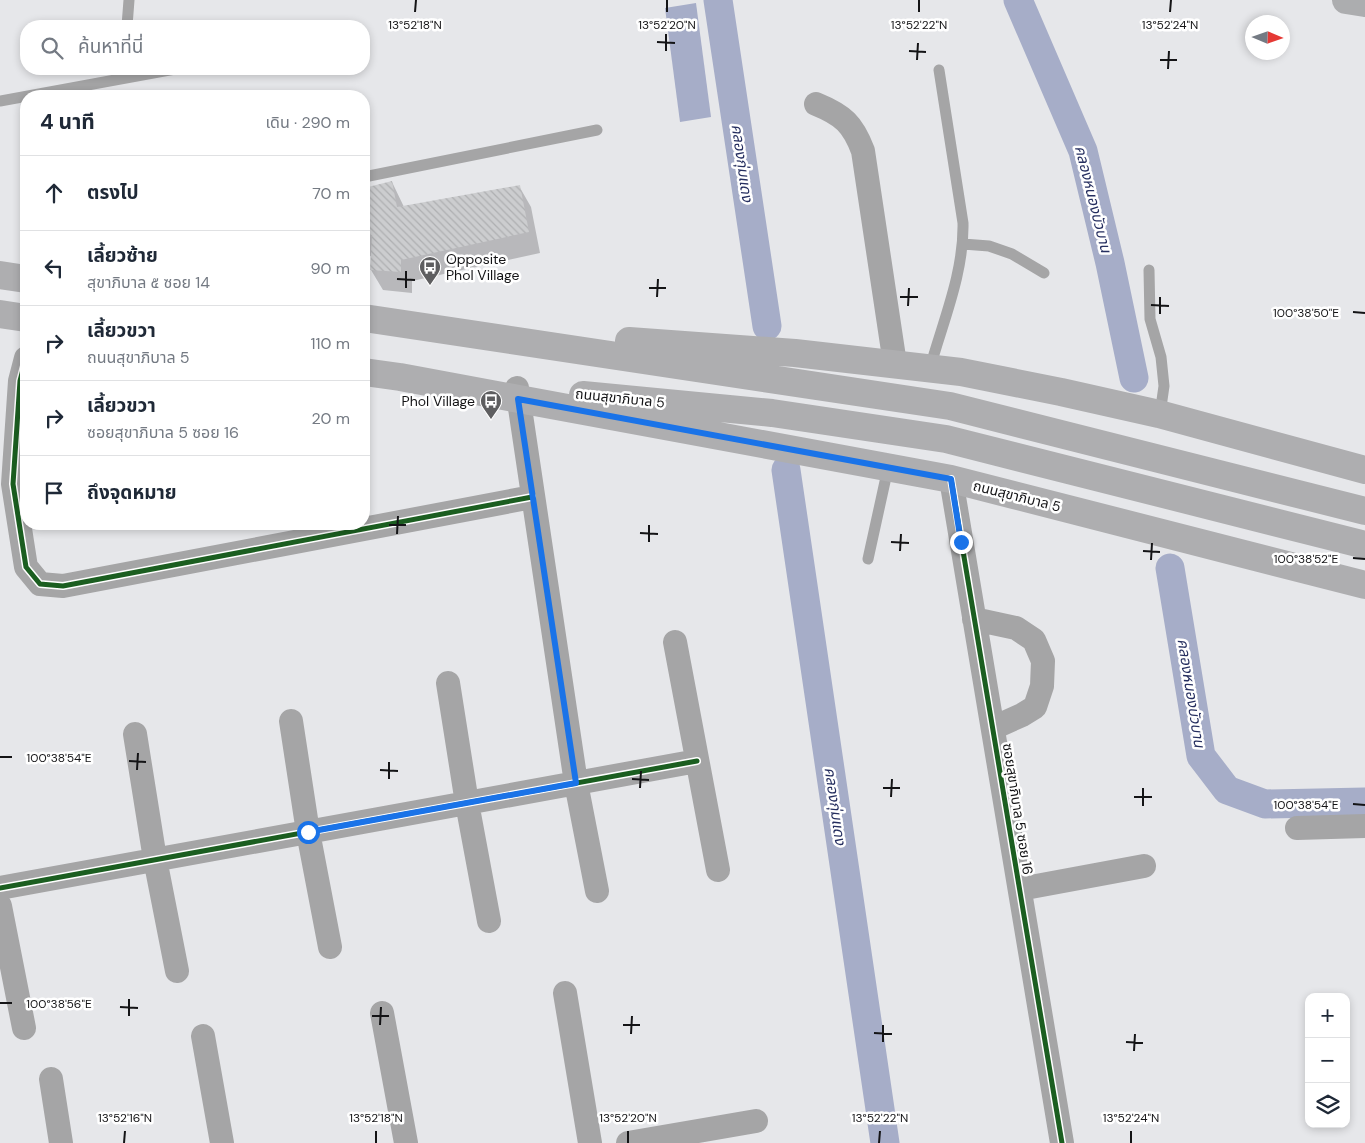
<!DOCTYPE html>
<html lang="th">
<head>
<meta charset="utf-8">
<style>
  :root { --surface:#fff; --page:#f6f6f7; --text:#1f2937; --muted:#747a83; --line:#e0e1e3 }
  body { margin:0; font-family:"DM Sans","Noto Sans Thai",sans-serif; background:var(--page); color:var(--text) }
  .controls { position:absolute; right:15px; bottom:15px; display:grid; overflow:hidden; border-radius:10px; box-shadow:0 2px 8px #0003 }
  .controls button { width:45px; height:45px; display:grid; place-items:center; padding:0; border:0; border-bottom:1px solid var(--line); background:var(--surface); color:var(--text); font:25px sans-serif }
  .compass { position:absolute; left:1245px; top:15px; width:45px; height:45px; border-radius:50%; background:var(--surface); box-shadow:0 2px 8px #0003; rotate:92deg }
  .stop { position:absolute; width:15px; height:15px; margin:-11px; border:4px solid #1a73e8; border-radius:50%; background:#fff }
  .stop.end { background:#1a73e8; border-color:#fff; box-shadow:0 1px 5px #0008 }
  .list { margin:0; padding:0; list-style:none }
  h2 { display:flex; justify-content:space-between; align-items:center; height:65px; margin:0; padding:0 20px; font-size:21px }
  h2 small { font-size:16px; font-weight:400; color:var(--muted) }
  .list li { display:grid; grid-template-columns:32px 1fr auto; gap:15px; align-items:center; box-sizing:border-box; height:75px; padding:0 20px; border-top:1px solid var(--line) }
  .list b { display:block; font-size:19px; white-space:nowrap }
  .list p { margin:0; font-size:16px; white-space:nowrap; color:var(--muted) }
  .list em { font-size:16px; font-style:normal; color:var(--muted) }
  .icon { flex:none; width:28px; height:28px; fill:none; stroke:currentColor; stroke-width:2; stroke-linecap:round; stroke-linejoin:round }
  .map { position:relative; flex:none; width:1365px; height:1143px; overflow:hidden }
  .search { position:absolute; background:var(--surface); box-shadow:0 2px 8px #0003; left:20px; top:20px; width:350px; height:55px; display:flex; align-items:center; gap:12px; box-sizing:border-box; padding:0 18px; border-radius:20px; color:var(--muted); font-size:19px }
  .panel { position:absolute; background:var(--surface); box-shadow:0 2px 8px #0003; left:20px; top:90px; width:350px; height:440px; border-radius:20px }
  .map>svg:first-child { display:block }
</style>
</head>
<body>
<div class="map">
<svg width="1365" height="1143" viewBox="0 0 1365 1143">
  <defs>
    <pattern id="building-back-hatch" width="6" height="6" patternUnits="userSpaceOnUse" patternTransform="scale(1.25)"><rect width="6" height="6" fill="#cccdcf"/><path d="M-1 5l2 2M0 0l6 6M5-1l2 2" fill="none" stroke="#aeafb1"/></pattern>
  </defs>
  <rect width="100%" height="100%" fill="#e6e7ea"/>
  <path fill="#a6adc8" d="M696,3L711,117L680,122L665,8Z"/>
  <path fill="#0003" d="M392,182L404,207L519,186L531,207L540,253L412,281V293L383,290L371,270L372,256L364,257V189Z"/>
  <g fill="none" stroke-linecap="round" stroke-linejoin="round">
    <path stroke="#a6adc8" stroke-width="29" d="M718,0L767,326
      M1018,0L1083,151L1110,263L1134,378
      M786,470L885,1143
      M1170,568L1201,756L1227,790L1265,804L1365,802"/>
  </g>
  <path fill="url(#building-back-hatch)" d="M392,181L397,207L520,185L529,232L401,260V272L370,270L372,235H364V188Z"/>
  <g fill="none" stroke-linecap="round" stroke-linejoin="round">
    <path stroke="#a5a5a6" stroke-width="11" d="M127,26L129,0
      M0,101L175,69
      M364,177L597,130
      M963,244L989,246L1012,254L1044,273
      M1149,270L1150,319L1161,357L1164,386L1160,414
      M930,368C943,321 964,273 963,223L939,70
      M868,559L888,468"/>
    <path stroke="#a5a5a6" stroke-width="24" d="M816,104C843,115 853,124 863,151L895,364
      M26,358L20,381L13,484L26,567L40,584L63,586L532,497
      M517,388L576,783L597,891
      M951,479L1062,1143
      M974,619L1016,628L1034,640L1043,661L1042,686L1035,707L1022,715L993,728
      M675,642L718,870
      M448,683L467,803L489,921
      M291,721L308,832L330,947
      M135,734L155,859L177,971
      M1297,828L1365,826
      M0,888L697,761
      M1020,889L1144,866
      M0,906L24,1028
      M565,993L590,1143
      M382,1013L406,1143
      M203,1036L222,1143
      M51,1079L61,1143
      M628,1143L756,1121"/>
    <path stroke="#aeaeb0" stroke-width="28" d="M0,275L26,279
      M0,314L26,318
      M364,318L950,406L1365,511
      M629,341L795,353L961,372L1061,392L1159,414L1365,470
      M364,372L400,377L951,479L1365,585
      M583,395L772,413L946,439L1365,545"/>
    <path stroke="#acadaf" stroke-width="28" d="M1346,0L1365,3"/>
    <g stroke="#fff" stroke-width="8">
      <path id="cycleway" d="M26,358L20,381L13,484L26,567L40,584L63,586L532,497
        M951,479L1062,1143
        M0,888L697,761"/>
    </g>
    <use href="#cycleway" stroke="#1b5e20" stroke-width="5"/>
  </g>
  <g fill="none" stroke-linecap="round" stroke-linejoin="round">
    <path stroke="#1a73e8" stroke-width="6" d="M308,832L576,783L518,399L951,479L961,542"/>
  </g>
  <path fill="none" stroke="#141416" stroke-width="2" d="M415,12L416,0M667,12V0M919,12V0M1170,12L1171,0M657,42L675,43M666,51V34M909,51L926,52M917,60L918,43M1160,60H1177M1168,69L1169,51M397,279L415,280M406,288V271M649,288H666M657,297L658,279M900,297H918M1151,305L1169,306M908,306L909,288M1353,312L1365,313M1160,314V297M389,525H406M640,533L658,534M397,534L398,516M649,542V525M891,542L909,543M900,551L901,534M1143,551L1160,552M1353,558L1365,559M1151,560L1152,543M0,757H12M129,761L146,762M137,770L138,753M380,770L398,771M389,779V762M632,779L649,780M640,788L641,771M883,788H900M891,797L892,779M1134,797H1152M1353,804L1365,805M1143,806V788M0,1003H12M120,1007L138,1008M129,1016V999M372,1016H389M380,1025L381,1007M623,1025H640M874,1033L892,1034M631,1034L632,1016M883,1042V1025M1126,1042L1143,1043M1134,1051L1135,1034M124,1143L125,1131M376,1143V1131M628,1143V1131M879,1143L880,1131M1131,1143V1131"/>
  <defs>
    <g id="bus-pin" transform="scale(1.125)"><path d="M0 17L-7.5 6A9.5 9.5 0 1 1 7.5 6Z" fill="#5e5e60" stroke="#fff"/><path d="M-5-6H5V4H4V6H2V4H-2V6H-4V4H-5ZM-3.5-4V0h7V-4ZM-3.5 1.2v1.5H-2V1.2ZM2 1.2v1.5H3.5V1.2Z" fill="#fff"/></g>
  </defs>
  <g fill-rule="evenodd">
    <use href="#bus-pin" x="430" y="267"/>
    <use href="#bus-pin" x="491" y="401"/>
  </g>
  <g text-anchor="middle" stroke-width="5" stroke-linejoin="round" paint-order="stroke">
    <g font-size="14" fill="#141416" stroke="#fff" text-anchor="start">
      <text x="446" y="264">Opposite<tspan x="446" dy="16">Phol Village</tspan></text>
      <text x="475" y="406" text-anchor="end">Phol Village</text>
    </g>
    <g font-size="14" fill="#141416" stroke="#fff">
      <text transform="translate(620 398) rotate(6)" y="5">ถนนสุขาภิบาล 5</text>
      <text transform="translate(1017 496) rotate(14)" y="5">ถนนสุขาภิบาล 5</text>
      <text transform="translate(1018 809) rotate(81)" y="5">ซอยสุขาภิบาล 5 ซอย 16</text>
    </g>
    <g font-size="15" font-style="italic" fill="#252e5f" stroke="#fff">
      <text transform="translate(742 163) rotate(82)" y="5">คลองกุ่มแดง</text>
      <text transform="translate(1093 199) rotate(76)" y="5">คลองหนองบัวบาน</text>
      <text transform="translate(1191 693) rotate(81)" y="5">คลองหนองบัวบาน</text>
      <text transform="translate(835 806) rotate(82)" y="5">คลองกุ่มแดง</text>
    </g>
  </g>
  <g font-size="12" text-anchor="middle" fill="#141416" stroke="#fff" stroke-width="5" stroke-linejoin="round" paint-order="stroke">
    <text x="415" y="29">13°52'18"N</text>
    <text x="667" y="29">13°52'20"N</text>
    <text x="919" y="29">13°52'22"N</text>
    <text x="1170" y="29">13°52'24"N</text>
    <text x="1306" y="317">100°38'50"E</text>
    <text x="1306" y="563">100°38'52"E</text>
    <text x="59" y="762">100°38'54"E</text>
    <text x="1306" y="809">100°38'54"E</text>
    <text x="59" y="1008">100°38'56"E</text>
    <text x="125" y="1122">13°52'16"N</text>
    <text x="376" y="1122">13°52'18"N</text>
    <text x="628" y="1122">13°52'20"N</text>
    <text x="880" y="1122">13°52'22"N</text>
    <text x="1131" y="1122">13°52'24"N</text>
  </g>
</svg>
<div class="controls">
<button>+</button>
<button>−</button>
<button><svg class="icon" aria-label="layers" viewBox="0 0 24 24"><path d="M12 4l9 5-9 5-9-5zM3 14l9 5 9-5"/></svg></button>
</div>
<svg class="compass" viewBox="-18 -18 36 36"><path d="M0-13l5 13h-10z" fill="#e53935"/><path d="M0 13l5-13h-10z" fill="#747a83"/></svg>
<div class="stop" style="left:308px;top:832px"></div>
<div class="stop end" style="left:961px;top:542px"></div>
<div class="search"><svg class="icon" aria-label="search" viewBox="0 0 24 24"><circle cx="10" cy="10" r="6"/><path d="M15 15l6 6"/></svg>ค้นหาที่นี่</div>
<section class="panel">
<h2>4 นาที<small>เดิน · 290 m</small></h2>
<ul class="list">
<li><svg class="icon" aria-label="ahead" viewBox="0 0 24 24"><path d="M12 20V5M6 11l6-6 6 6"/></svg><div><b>ตรงไป</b></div><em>70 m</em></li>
<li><svg class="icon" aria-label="left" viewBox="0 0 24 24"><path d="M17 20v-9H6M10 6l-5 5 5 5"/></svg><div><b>เลี้ยวซ้าย</b><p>สุขาภิบาล ๕ ซอย 14</p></div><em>90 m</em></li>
<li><svg class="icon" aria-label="right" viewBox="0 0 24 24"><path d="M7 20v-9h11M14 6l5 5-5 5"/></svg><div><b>เลี้ยวขวา</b><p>ถนนสุขาภิบาล 5</p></div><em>110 m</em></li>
<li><svg class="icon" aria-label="right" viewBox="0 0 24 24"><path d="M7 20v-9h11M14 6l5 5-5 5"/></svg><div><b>เลี้ยวขวา</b><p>ซอยสุขาภิบาล 5 ซอย 16</p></div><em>20 m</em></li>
<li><svg class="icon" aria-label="arrive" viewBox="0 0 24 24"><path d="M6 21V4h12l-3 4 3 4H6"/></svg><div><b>ถึงจุดหมาย</b></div></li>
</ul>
</section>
</div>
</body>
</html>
